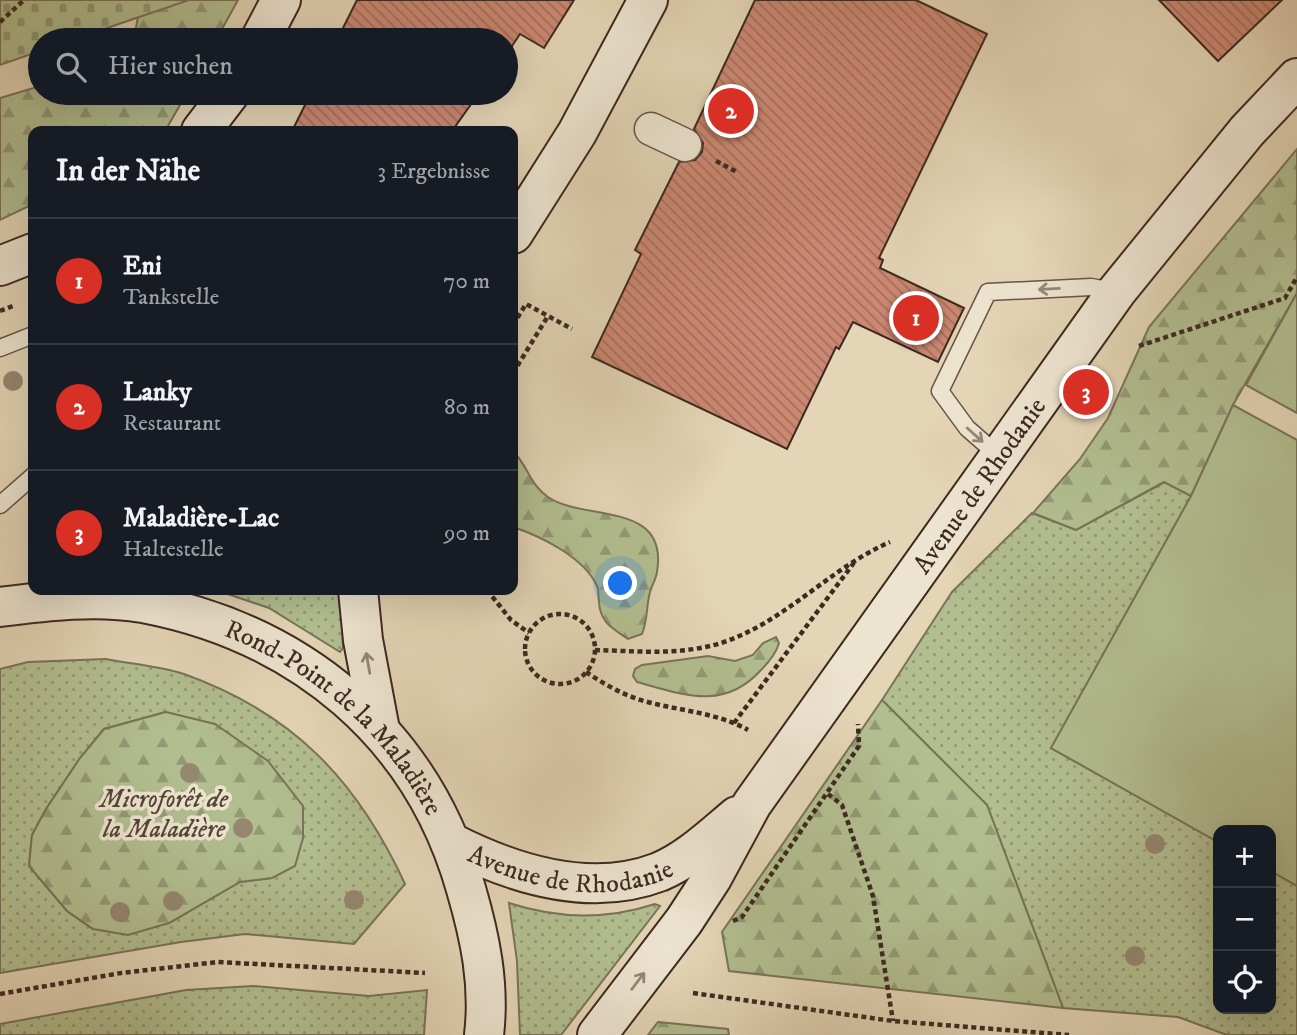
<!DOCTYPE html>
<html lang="de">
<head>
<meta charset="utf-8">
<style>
  :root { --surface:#171b24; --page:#20242c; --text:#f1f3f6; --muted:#9ea1a6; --line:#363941; --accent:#d93025 }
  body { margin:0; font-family:"IM FELL DW Pica",serif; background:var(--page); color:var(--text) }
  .controls { position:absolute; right:21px; bottom:21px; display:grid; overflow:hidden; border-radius:14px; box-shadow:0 7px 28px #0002 }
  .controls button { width:63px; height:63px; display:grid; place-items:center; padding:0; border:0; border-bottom:2px solid var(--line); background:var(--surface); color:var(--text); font:35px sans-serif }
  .you { position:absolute; left:621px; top:584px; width:24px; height:24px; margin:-18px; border:5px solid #fff; border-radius:50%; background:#1a73e8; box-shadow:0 0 0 10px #1a73e833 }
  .badge { display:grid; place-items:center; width:46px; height:46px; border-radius:50%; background:var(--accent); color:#fff; font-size:23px; font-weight:700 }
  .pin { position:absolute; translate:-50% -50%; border:4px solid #fff; box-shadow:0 2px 7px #0006 }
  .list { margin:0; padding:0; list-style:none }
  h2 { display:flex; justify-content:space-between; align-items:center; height:91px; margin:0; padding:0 28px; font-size:30px }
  h2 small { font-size:23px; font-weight:400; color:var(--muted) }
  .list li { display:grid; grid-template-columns:46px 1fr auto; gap:21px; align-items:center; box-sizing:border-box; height:126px; padding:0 28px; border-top:2px solid var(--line) }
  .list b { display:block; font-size:26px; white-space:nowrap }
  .list p { margin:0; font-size:23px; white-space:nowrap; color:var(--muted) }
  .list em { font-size:23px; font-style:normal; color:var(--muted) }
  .icon { flex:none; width:38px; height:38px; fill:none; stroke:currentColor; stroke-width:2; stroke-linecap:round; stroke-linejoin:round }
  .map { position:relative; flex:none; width:1297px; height:1035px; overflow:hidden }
  .search { position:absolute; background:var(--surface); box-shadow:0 7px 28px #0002; left:28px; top:28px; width:490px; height:77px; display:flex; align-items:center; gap:18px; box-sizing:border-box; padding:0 24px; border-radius:38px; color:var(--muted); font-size:26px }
  .panel { position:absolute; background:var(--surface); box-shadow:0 7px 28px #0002; left:28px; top:126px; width:490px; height:469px; border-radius:14px }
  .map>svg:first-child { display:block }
</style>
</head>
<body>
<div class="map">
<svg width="1297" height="1035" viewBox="0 0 1297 1035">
  <defs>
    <pattern id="grass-dots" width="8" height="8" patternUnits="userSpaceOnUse" patternTransform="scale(1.75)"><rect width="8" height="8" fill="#b2be90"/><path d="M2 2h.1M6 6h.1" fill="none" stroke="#929a75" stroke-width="1.8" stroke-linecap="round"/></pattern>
    <pattern id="forest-firs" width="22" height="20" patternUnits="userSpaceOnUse" patternTransform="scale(1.75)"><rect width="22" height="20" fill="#b2be90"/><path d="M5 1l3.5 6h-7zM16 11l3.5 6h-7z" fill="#929a75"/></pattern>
    <pattern id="cemetery-stones" width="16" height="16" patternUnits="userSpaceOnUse" patternTransform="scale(1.75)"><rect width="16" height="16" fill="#b2be90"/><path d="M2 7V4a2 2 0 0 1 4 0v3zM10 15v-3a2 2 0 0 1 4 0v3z" fill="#929a75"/></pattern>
    <pattern id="building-back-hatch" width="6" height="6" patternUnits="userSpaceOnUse" patternTransform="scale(1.75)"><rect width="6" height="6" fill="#cb8872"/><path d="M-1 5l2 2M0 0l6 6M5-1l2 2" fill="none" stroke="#a66f5d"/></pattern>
  </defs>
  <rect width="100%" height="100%" fill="#e4d5b6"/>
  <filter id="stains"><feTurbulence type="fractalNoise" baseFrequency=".00286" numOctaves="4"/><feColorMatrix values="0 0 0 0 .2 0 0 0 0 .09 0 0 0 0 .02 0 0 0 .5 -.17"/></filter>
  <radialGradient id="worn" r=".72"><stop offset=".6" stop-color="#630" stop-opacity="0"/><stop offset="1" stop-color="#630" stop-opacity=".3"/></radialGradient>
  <path fill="url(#grass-dots)" stroke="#787458" stroke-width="2" fill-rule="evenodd" d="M1165,482L1191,496L1051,748L1218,842V1009H1271V871L1297,886V1035H1227L1178,1017L1063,1008L987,805L882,700L952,592L1032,513L1076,530Z
    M216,590H341L343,648L340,652L269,608Z
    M106,659C131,664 160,666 184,674C293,713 357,780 405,884L354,944L245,934L181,942L0,973V669L28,662ZM166,712L272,878L240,882L169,923L93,929L67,911L29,866L32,835L46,809L80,758L104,729Z
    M509,903C558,919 606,920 655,904L660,906L561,1035H520L517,961Z
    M253,986L369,996L427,990L424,1035H0V1024L186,990Z"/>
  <path fill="url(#forest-firs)" stroke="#787458" stroke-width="2" d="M141,0H238L216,40H124L135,33Z
    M40,86V93H187L165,131H33V204L0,220V98Z
    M1297,149V293L1233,405L1191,496L1164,482L1076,530L1033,513L1080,459L1108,418L1149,327Z
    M513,451C528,466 530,485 548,497C584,522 669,500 657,572C656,579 652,585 650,592C646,607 648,619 642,634L628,639C612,628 600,622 599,602C598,597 599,590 597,586C584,557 540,536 513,527Z
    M776,637L779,643C776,654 769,662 761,670C724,711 684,695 637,682L633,676L635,669L642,665L708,656L735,661L753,655L763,643Z
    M882,700L987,805L1063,1008L729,971L722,932Z
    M166,712L215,724L268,761L303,806V838L295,866L272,878L240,882L169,923L128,935L93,929L67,911L29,866L32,835L46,809L80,758L104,729Z
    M658,1022L728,1029L729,1035H648Z"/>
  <path fill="url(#cemetery-stones)" stroke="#787458" stroke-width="2" d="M0,0H189L72,40H40V51L0,65Z"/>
  <path fill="#b2be90" stroke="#787458" stroke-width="2" d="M1297,293V413L1246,385Z
    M1233,405L1297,440V886L1271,871V830H1218V842L1051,748L1191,496Z"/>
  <path fill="url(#building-back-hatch)" stroke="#3d2920" stroke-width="2" d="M357,0H574L544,48L520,34L506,55V40H337Z
    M755,0H916L987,34L879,258L883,260L880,268L964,308L938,362L853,322L839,349L836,347L787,449L592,357L641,254L635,250L679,162L695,160L702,152L703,143L694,129Z
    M1159,0H1282L1218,61Z
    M311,93H479L452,131H292Z"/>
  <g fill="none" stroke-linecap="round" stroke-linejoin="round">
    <g stroke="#675446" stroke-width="19">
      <path id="lane" d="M0,348L33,335
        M999,456L967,428L940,391L988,292L1091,287L1114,291
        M0,505L33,476"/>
    </g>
    <g stroke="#675446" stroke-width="35">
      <path id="street" d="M651,129L685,145"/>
    </g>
    <g stroke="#3d2920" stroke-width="42">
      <g id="secondary">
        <path d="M260,40L281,0"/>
        <path d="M201,131L230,93"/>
        <path d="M513,234L577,133L648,0"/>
        <path d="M0,266L33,253"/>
        <path d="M358,590L363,640L380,730"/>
        <path id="s1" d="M0,607C47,601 96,595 143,603C300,633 422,733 466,889C480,937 490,984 484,1035"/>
        <path id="s2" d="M454,844C516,875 591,898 659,872C688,860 713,836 737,816"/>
        <path id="s3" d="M597,1035L684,921L712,878L752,804L1117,291L1247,131L1297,78"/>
      </g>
    </g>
    <path stroke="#3d2920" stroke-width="4.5" stroke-dasharray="5 3.5" stroke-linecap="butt" d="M0,22L24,0
      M716,161L737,172
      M0,311L13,306
      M513,325L526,304L572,329
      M1139,346L1285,298L1297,277
      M513,373L548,316
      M487,590L511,620L529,633
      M525 649a35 35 0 1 1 70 0a35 35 0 1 1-70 0Z
      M595,650C637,651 682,656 724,642C786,621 830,568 890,542
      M586,672C604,684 623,695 644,701C679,711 716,712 748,730
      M734,723L856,560
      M828,794L842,805L873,896L893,1021
      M733,921L742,917L859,746L858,724
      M693,993L893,1021L1069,1035
      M0,994L121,973L218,962L425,973"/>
    <use href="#lane" stroke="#ede4d0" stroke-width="16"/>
    <use href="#street" stroke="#ede4d0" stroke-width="32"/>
    <use href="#secondary" stroke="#ede4d0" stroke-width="38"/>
  </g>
  <g fill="#958770">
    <circle cx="13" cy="381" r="10"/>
    <circle cx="190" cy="773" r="10"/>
    <circle cx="243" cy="828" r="10"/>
    <circle cx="1155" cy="844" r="10"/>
    <circle cx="354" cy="900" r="10"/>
    <circle cx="173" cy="901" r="10"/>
    <circle cx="120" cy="912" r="10"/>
    <circle cx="1135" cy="956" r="10"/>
  </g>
  <defs><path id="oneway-shaft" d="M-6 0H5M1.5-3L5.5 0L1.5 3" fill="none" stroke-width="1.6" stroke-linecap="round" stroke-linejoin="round" transform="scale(1.75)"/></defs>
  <g stroke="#958678">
    <use href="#oneway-shaft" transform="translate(1049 289) rotate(177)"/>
    <use href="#oneway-shaft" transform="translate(975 435) rotate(42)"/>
    <use href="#oneway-shaft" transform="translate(368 663) rotate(-100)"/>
    <use href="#oneway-shaft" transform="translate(638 981) rotate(-53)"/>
  </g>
  <g text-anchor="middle" stroke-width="7" stroke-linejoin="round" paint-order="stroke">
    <g font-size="26" fill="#3d2920" stroke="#ede4d0">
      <text dy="9" stroke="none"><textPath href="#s3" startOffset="670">Avenue de Rhodanie</textPath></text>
      <text dy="9" stroke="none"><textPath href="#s1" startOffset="374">Rond-Point de la Maladière</textPath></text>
      <text dy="9" stroke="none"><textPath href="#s2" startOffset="122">Avenue de Rhodanie</textPath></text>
    </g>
    <g font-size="26" font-style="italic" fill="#544736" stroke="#ede4d0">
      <text x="164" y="807">Microforêt de<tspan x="164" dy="30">la Maladière</tspan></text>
    </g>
  </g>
  <rect width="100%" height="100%" filter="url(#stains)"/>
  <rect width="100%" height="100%" fill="url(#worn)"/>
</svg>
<div class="controls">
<button>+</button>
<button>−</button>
<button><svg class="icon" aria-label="locate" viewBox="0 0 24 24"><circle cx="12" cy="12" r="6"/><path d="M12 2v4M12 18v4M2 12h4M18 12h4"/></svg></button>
</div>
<div class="you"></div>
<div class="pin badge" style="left:916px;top:318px">1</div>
<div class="pin badge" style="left:731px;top:111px">2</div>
<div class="pin badge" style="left:1086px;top:392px">3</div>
<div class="search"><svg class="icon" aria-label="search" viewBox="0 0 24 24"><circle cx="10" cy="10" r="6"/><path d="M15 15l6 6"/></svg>Hier suchen</div>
<section class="panel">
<h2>In der Nähe<small>3 Ergebnisse</small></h2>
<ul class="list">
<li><span class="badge">1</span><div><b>Eni</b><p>Tankstelle</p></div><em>70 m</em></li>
<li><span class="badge">2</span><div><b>Lanky</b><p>Restaurant</p></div><em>80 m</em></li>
<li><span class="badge">3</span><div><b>Maladière-Lac</b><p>Haltestelle</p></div><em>90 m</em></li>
</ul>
</section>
</div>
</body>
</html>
